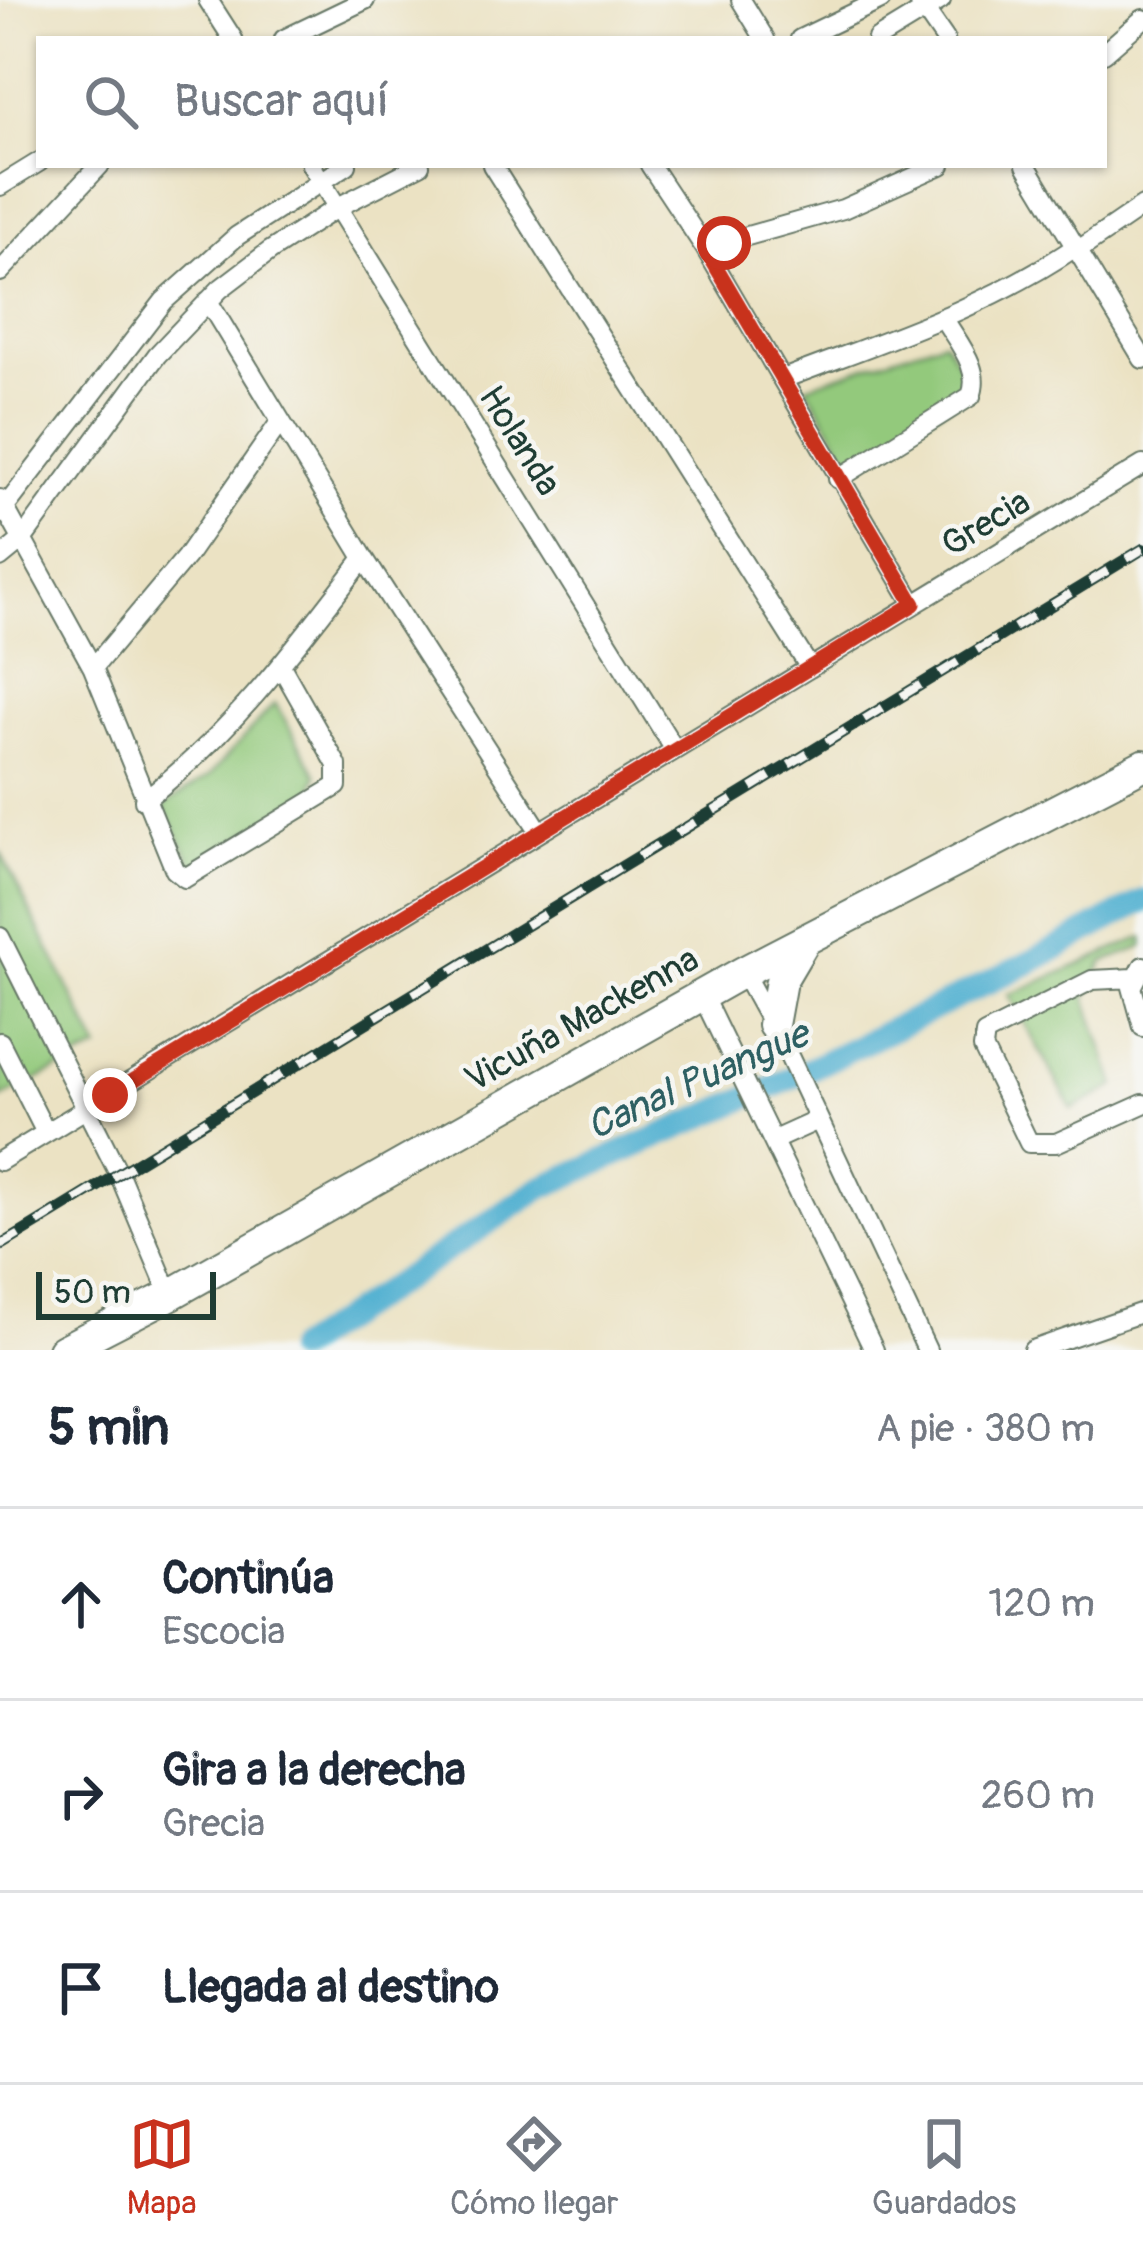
<!DOCTYPE html>
<html lang="es">
<head>
<meta charset="utf-8">
<style>
  :root { --surface:#fff; --page:#f6f6f7; --text:#1f2937; --muted:#747a83; --line:#e0e1e3; --accent:#c8321e }
  body { margin:0; font-family:Pangolin,sans-serif; background:var(--page); color:var(--text) }
  .scale { position:absolute; left:36px; bottom:30px; width:180px; box-sizing:border-box; padding-left:12px; border:6px solid #1f3d34; border-top:0; font-size:33px; line-height:42px; white-space:nowrap; color:#1f3d34; -webkit-text-stroke:9px #f6f6f2; paint-order:stroke }
  .stop { position:absolute; width:36px; height:36px; margin:-27px; border:9px solid #c8321e; border-radius:50%; background:#fff }
  .stop.end { background:#c8321e; border-color:#fff; box-shadow:0 3px 12px #0008 }
  .list { margin:0; padding:0; list-style:none }
  h2 { display:flex; justify-content:space-between; align-items:center; height:156px; margin:0; padding:0 48px; font-size:51px }
  h2 small { font-size:39px; font-weight:400; color:var(--muted) }
  .list li { display:grid; grid-template-columns:78px 1fr auto; gap:36px; align-items:center; box-sizing:border-box; height:192px; padding:0 48px; border-top:3px solid var(--line) }
  .list b { display:block; font-size:45px; white-space:nowrap }
  .list p { margin:0; font-size:39px; white-space:nowrap; color:var(--muted) }
  .list em { font-size:39px; font-style:normal; color:var(--muted) }
  .icon { flex:none; width:66px; height:66px; fill:none; stroke:currentColor; stroke-width:2; stroke-linecap:round; stroke-linejoin:round }
  .map { position:relative; flex:none; width:1143px; height:1350px; overflow:hidden }
  .search { position:absolute; background:var(--surface); box-shadow:0 3px 9px #0004; left:36px; right:36px; top:36px; height:132px; display:flex; align-items:center; gap:30px; box-sizing:border-box; padding:0 42px; border-radius:0px; color:var(--muted); font-size:45px }
  .sheet { height:732px; background:var(--surface) }
  nav { display:flex; justify-content:space-around; align-items:center; box-sizing:border-box; height:168px; border-top:3px solid var(--line); background:var(--surface); font-size:33px; color:var(--muted) }
  nav a { display:grid; justify-items:center; gap:6px }
  nav .on { color:var(--accent) }
  .map>svg:first-child { display:block }
</style>
</head>
<body>
<div class="map">
<svg width="1143" height="1350" viewBox="0 0 1143 1350">
  <rect width="100%" height="100%" fill="#f6f6f2"/>
  <filter id="ink" filterUnits="userSpaceOnUse"><feTurbulence type="fractalNoise" baseFrequency=".00833" numOctaves="2"/><feDisplacementMap in="SourceGraphic" scale="24" xChannelSelector="R" yChannelSelector="G"/><feConvolveMatrix kernelMatrix="1 2 1 2 8 2 1 2 1" color-interpolation-filters="sRGB"/></filter>
  <filter id="wash" filterUnits="userSpaceOnUse"><feTurbulence type="fractalNoise" baseFrequency=".004" numOctaves="4" result="noise"/><feDisplacementMap in="SourceGraphic" scale="48" xChannelSelector="R" yChannelSelector="G"/><feGaussianBlur stdDeviation="2.7" result="paint"/><feColorMatrix in="noise" values="0 0 0 0 0 0 0 0 0 0 0 0 0 0 0 0 0 1.4 0 .05"/><feComposite in="paint" operator="in"/></filter>
  <g filter="url(#wash)">
    <rect width="100%" height="100%" fill="#ebe2c3"/>
    <path fill="#93c97b" stroke="#598358" stroke-width="3" d="M944,340L967,378L960,398L851,462L806,386Z
      M275,703L317,775L312,791L194,867L163,806L209,776Z
      M0,851L99,1049L0,1098Z
      M1143,937V947L1103,962L1086,998L1116,1086L1072,1109L1009,995Z"/>
    <g fill="none" stroke-linecap="round" stroke-linejoin="round">
      <path stroke="#52b1d1" stroke-width="24" d="M296,1350L541,1188L783,1082L1035,960L1143,901"/>
    </g>
  </g>
  <g filter="url(#ink)">
    <g fill="none" stroke-linecap="round" stroke-linejoin="round">
      <g stroke="#676" stroke-width="22">
        <path id="minor" d="M208,0L233,39
          M741,0L765,39
          M918,0L945,39
          M284,39L365,0
          M800,39L881,0
          M877,39L941,0
          M1104,53L1143,19
          M311,165L675,750
          M492,165L810,668
          M650,165L705,248L914,604
          M1026,165L1143,359
          M0,186L39,162
          M705,248L843,209L941,165
          M0,272L100,165
          M208,301L364,558L540,832
          M783,379C885,340 986,308 1077,246L1083,247L1143,206
          M838,479L971,396C982,369 958,343 944,319
          M0,499L93,668L175,870L185,878L337,786V765L281,666
          M0,514L164,301L237,236L347,165
          M0,558L22,540L157,355L220,289L270,251L338,207L420,165
          M93,668L186,557L280,422
          M144,800C232,734 298,644 364,558
          M0,937L119,1174L170,1295
          M1143,966L1132,987L1143,1027
          M743,972L788,1054L927,1350
          M1134,978L1092,980L985,1034L983,1048L1029,1143H1056L1143,1104
          M702,995L874,1350
          M0,1042L46,1133
          M774,1140L818,1120
          M0,1161L1143,465
          M1033,1350L1143,1312"/>
      </g>
      <g stroke="#676" stroke-width="34">
        <path id="primary" d="M773,1025L781,981L804,942
          M63,1350L170,1295L743,972L1143,765"/>
      </g>
      <use href="#minor" stroke="#fff" stroke-width="18"/>
      <use href="#primary" stroke="#fff" stroke-width="30"/>
      <g stroke="#1f3d34" stroke-width="12">
        <path id="rail" d="M0,1246L1143,549"/>
      </g>
      <use href="#rail" stroke="#f6f6f2" stroke-width="8" stroke-dasharray="22" stroke-linecap="butt"/>
    </g>
  </g>
  <g fill="none" stroke-linecap="round" stroke-linejoin="round" filter="url(#ink)">
    <path stroke="#c8321e" stroke-width="15" d="M110,1095L914,604L705,248L724,243"/>
  </g>
  <g text-anchor="middle" stroke-width="9" stroke-linejoin="round" paint-order="stroke">
    <g font-size="36" fill="#1f3d34" stroke="#f6f6f2">
      <text transform="translate(521 440) rotate(58)" y="13">Holanda</text>
      <text transform="translate(985 522) rotate(-31)" y="13">Grecia</text>
      <text transform="translate(581 1018) rotate(-29)" y="13">Vicuña Mackenna</text>
    </g>
    <g font-size="39" font-style="italic" fill="#2e6063" stroke="#f6f6f2">
      <text transform="translate(697 1079) rotate(-24)" y="14">Canal Puangue</text>
    </g>
  </g>
</svg>
<div class="scale">50 m</div>
<div class="stop" style="left:724px;top:243px"></div>
<div class="stop end" style="left:110px;top:1095px"></div>
<div class="search"><svg class="icon" aria-label="search" viewBox="0 0 24 24"><circle cx="10" cy="10" r="6"/><path d="M15 15l6 6"/></svg>Buscar aquí</div>
</div>
<section class="sheet">
<h2>5 min<small>A pie · 380 m</small></h2>
<ul class="list">
<li><svg class="icon" aria-label="ahead" viewBox="0 0 24 24"><path d="M12 20V5M6 11l6-6 6 6"/></svg><div><b>Continúa</b><p>Escocia</p></div><em>120 m</em></li>
<li><svg class="icon" aria-label="right" viewBox="0 0 24 24"><path d="M7 20v-9h11M14 6l5 5-5 5"/></svg><div><b>Gira a la derecha</b><p>Grecia</p></div><em>260 m</em></li>
<li><svg class="icon" aria-label="arrive" viewBox="0 0 24 24"><path d="M6 21V4h12l-3 4 3 4H6"/></svg><div><b>Llegada al destino</b></div></li>
</ul>
</section>
<nav>
<a class="on"><svg class="icon" aria-label="map" viewBox="0 0 24 24"><path d="M3 6l6-2 6 2 6-2v14l-6 2-6-2-6 2zM9 4v14M15 6v14"/></svg>Mapa</a>
<a><svg class="icon" aria-label="directions" viewBox="0 0 24 24"><path d="M12 3l9 9-9 9-9-9zM9 14v-3h6M13 9l2 2-2 2"/></svg>Cómo llegar</a>
<a><svg class="icon" aria-label="saved" viewBox="0 0 24 24"><path d="M7 4h10v16l-5-4-5 4z"/></svg>Guardados</a>
</nav>
</body>
</html>
